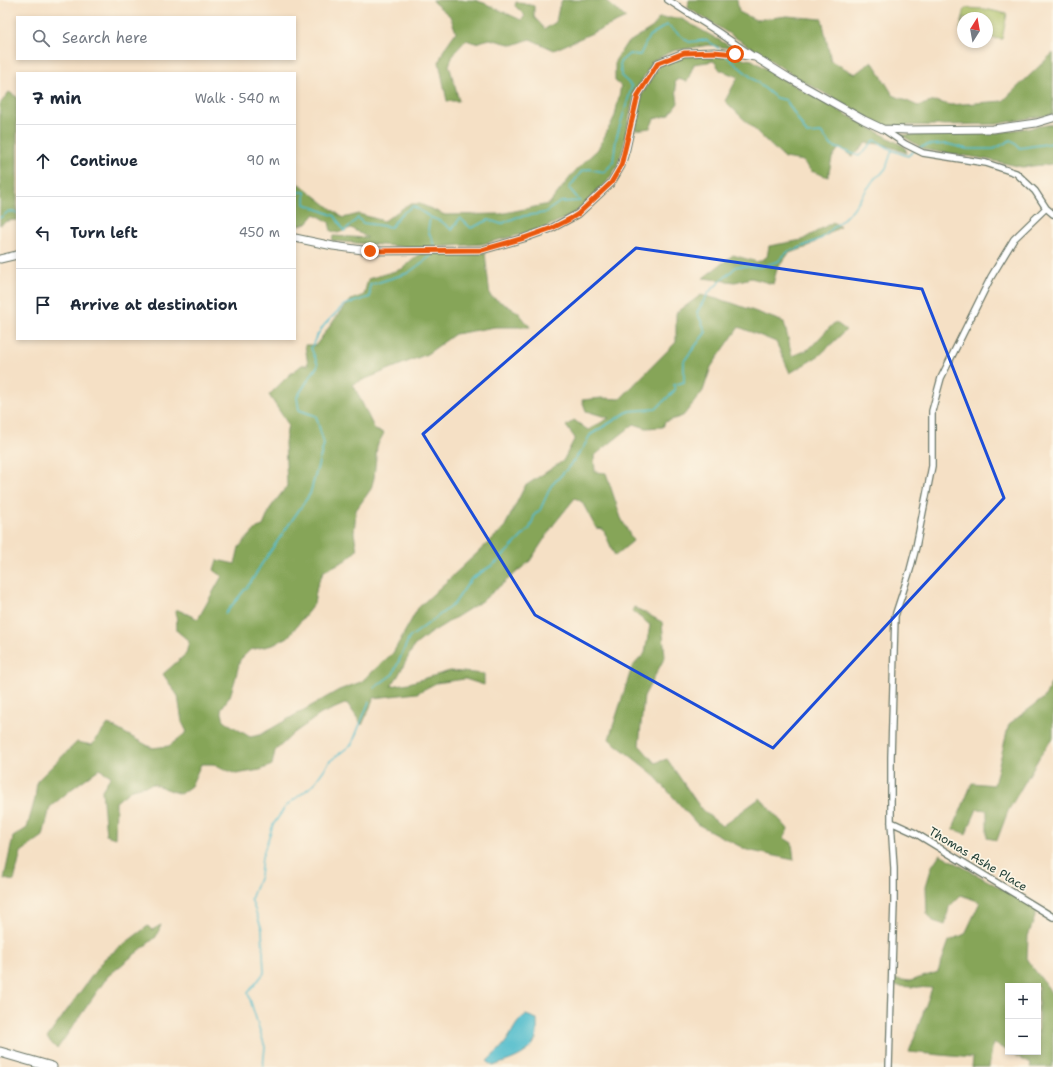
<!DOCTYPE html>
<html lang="en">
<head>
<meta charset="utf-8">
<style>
  :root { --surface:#fff; --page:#f2f2f3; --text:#1f2937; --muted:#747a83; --line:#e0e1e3 }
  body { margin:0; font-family:"Shantell Sans",sans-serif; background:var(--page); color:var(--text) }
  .controls { position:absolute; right:12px; bottom:12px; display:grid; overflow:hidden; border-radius:0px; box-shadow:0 2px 6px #0003 }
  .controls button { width:36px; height:36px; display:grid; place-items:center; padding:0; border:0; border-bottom:1px solid var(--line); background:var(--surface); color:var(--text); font:20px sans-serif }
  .compass { position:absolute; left:957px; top:12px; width:36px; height:36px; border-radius:50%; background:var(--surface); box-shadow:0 2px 6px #0003; rotate:11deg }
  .stop { position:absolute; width:12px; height:12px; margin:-9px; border:3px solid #ea580c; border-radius:50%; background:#fff }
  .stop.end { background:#ea580c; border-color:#fff; box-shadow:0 1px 4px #0008 }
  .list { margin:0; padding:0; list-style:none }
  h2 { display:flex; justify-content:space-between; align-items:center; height:52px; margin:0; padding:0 16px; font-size:17px }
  h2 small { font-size:13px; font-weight:400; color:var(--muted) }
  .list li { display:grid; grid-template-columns:26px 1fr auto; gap:12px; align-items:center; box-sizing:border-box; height:72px; padding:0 16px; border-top:1px solid var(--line) }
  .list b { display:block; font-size:15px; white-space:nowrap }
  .list em { font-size:13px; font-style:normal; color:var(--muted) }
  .icon { flex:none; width:22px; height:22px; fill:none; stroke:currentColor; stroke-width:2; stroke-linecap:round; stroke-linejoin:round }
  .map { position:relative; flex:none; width:1053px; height:1067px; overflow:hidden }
  .search { position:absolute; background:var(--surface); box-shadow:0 2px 6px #0003; left:16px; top:16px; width:280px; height:44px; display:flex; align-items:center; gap:10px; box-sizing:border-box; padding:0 14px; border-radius:0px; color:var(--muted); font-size:15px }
  .panel { position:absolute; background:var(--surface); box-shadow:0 2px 6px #0003; left:16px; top:72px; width:280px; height:268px; border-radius:0px }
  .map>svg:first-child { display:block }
</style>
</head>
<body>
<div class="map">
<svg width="1053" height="1067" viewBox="0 0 1053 1067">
  <rect width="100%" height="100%" fill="#fcf5e5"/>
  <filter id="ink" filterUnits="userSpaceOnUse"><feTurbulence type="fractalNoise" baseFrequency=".025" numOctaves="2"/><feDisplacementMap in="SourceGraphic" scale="8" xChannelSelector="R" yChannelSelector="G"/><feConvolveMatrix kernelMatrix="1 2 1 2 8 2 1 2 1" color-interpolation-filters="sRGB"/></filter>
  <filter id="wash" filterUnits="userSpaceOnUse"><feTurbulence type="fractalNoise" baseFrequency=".012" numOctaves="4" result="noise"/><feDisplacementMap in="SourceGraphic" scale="16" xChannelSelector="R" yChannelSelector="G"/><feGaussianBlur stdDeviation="0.9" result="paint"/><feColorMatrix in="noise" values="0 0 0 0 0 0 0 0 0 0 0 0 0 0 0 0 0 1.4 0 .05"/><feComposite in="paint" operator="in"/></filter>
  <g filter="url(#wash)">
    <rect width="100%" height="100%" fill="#f5e0c5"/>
    <path fill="#a8be63" stroke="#647e4c" d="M965,8L985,9L1007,14L1002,39L987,38V18H963V31L960,30Z"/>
    <path fill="#86a559" stroke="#527146" d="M433,0H474L484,3L521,20L525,16L515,6L516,2L534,6V17L545,29L556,22L559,7L562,0H605L626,18L554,50L530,39L513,45L490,39L475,43L466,40L454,53L449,65L459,101H447L439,62L444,49L456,32L450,16L433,2Z
      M689,0H737L739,12L756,20L787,16L822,19L831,61L855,74L872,61L893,95L918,106L935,101L950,105L1003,101L1053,53V114L997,124L883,126L794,76L763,55L688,8Z
      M659,18H680L735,49L709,45L672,51L653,61L634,94L623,148L617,167L606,183L574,214L539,230L482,244L419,248L332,241L333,236L368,238L351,228L338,233L331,231L329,222L315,214L307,223L297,226L295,224V210L299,204L295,202V184H300L343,218L359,214L384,221L409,204H420L445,215L500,214L549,204L576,170L598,149L615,116L621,86L615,81V61L626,44L653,27Z
      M715,53L752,60L784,80L905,147L907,153L883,144L866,143L853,156L839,148L832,158L828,177L811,171L803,161L784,158L725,101L738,77L720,70L714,61L694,64L687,82L679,79L675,81L678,103L669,115L654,119L650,128L635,130L640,97L659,66L684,55Z
      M9,92L17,97V220L7,221L0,225V104Z
      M1053,124V164L1022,167L980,158L926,150L901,135L995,133Z
      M833,222L840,227L805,248L789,253L777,269L773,284L751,278L735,282L703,278L733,255L757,262L767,257L769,246L802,240Z
      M485,253L490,296L518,312L530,327H495L455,334L427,354L353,384L375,430L384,433L377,446L374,478L371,489L356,510L354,533L357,550L346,560L324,571L317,586L314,604L288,637L273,645L250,650L240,660L235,680L230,696L221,709L224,721L250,737L260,735L339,690L361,682L393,653L418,608L504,528L525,486L563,461L575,438L566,426L574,420L588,430L609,418L586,411L582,400L602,398L620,399L676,342V313L701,295L732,303L784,322L792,356L809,349L835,322L846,330L820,355L790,373L776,342L739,327L711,367L703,391L683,416L665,422L663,427L646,428L634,424L594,456L595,472L606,473L621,518L633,541L615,556L603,529L596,528L582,502L575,498L554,524L530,561L482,601L429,634L414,646L398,676L391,686L409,683L450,671L484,674V685L465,679L436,683L417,693L374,698L362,725L347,703L321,714L294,733L275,751L272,765L260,770L236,774L213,764H201L191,786L180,794L153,784L132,789L116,802L115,838L106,835L102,790L111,776L99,769L73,788L50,807L43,836L21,852L14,881L4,879L13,837L27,828L35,799L37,781L77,742L92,745L108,724L152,748L169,746L187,732L182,722L178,696L163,674L186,654L189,641L177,631L176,609L198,619L222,576L214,570L217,560L235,564L239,547L257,528L263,526L271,507L287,486L285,443L288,424L269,395L288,376L302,365H308L305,345H316L335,319L351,300L364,295L368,279L402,269L420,254Z
      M634,607L662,622L665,657L644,696L639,745L655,763L667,759L702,810L722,826L760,798L788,829L784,838L792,843L794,860L747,850L697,824L652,773L609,739L632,667L645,653L650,625L632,611Z
      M1053,680V738L1040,756L1008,811L997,840L987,838V810L977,809L966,834L953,829L972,783L994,785L1009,724L1044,698Z
      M940,854L1038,909L1028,936L1027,960L1049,989L1053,997V1067H1030L1031,1064L1009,1052H1038V986H1008V1051L993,1043L989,1067H972L973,1058L909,1052L932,988L894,986L895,979L910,981L938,972L949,941L965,934L980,902L961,895L949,907L945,925L933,921L927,913L926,886L932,866Z
      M161,925L156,937L108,976L57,1049L47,1038L104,959L148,926L152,930Z"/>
    <path fill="#50bccc" stroke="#387c80" d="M526,1015L537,1019C537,1026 538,1036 535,1041C528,1056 507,1061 493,1066L487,1061C493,1055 500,1050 505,1043C512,1034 516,1020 526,1015Z"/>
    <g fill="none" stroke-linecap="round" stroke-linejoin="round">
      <path stroke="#50bccc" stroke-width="1.5" d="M726,56L776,98L786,100L807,134L821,133L832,146L859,156L875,140L892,150L908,156L914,151
        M919,148L927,145L948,144L967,149H994L1011,140L1020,148L1053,143
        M295,192H305V204L335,216L344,231L358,218L363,223L391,227L400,215L413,206L430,217L442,222L452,230L460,218L471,228L489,220L501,224L517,217L544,213L560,202L580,201L569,188L582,171L589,169L604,172L613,163L616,139L632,86L621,76L620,62L629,54L640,55L649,36L667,25L689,42L707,40L719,49
        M0,218L9,211L17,213
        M430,218L428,230L434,245L433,248
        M225,614L251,582L261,565L310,494L324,444L316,416L299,410L297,397L318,365L311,348L316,337L325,324L344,305L370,297V285L408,273L431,256L432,254
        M374,688L393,674L409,638L454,604L471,579L497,562L530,528L535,514L540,510L551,486L566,470L582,450L590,435L629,411L656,409L675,390L674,385L684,382V361L706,332L697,312L709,292L737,266L760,267L779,261L782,257L789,251L797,249L822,238L843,219L853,209L875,178L881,174L886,168L892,150
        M263,1067L265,1047L248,993L264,973L262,929L251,899L260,876L262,857L273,825L286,806L313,785L330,761L352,744L369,702"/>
    </g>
  </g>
  <g filter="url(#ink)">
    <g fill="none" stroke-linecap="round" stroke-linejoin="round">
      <g stroke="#6a7667" stroke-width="8">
        <path id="minor" d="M668,0L718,32L753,56
          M883,129L905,144L923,153L986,163L1016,173L1035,191L1046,208L1053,214
          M891,822L915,833L1053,917
          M889,1067L891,997L894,903V868L891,822V757L895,616L910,570L916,547L932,466V411L941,378L991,277L1014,239L1046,208"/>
      </g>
      <g stroke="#6a7667" stroke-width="9">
        <path id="tertiary" d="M295,238L333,246L370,251L482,250L524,238L552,228L578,214L611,183L621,166L626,149L638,95L658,63L684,53L714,52L735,54L755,57L789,78L864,120L883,129L908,130L993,129L1036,123L1053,118
          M0,259L17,255"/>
      </g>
      <g stroke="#6a7667" stroke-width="11">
        <path id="trunk" d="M0,1052L52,1067"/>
      </g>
      <use href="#minor" stroke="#fff" stroke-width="5.5"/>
      <use href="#tertiary" stroke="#fff" stroke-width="7"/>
      <use href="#trunk" stroke="#fff" stroke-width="9"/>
    </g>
  </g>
  <g fill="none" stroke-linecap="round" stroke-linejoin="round" filter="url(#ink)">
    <path stroke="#ea580c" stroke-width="5" d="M370,251L482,250L524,238L552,228L570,219L578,214L611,183L621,166L638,95L658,63L684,53L714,52L735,54"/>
  </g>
  <path fill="none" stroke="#1d4ed8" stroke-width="3" stroke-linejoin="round" d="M636,248L922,289L1004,498L773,748L535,615L423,434Z"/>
  <g text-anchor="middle" stroke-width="3.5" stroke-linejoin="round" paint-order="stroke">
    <g font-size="12" fill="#1f3d34" stroke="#fcf5e5">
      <text transform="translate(978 859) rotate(31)" y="4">Thomas Ashe Place</text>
    </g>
  </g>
</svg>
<div class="controls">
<button>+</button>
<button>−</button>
</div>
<svg class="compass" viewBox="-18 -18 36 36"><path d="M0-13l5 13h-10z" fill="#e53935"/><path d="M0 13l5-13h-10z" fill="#747a83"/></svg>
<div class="stop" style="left:735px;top:54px"></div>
<div class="stop end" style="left:370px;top:251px"></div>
<div class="search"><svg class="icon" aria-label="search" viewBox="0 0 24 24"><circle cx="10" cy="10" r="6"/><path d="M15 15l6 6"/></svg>Search here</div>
<section class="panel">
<h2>7 min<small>Walk · 540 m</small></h2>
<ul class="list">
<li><svg class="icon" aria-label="ahead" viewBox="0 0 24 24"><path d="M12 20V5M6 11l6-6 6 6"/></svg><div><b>Continue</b></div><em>90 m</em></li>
<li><svg class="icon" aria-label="left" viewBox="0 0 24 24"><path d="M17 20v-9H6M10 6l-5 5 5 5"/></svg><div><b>Turn left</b></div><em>450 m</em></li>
<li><svg class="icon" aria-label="arrive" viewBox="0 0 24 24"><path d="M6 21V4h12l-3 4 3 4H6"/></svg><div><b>Arrive at destination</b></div></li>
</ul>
</section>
</div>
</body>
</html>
